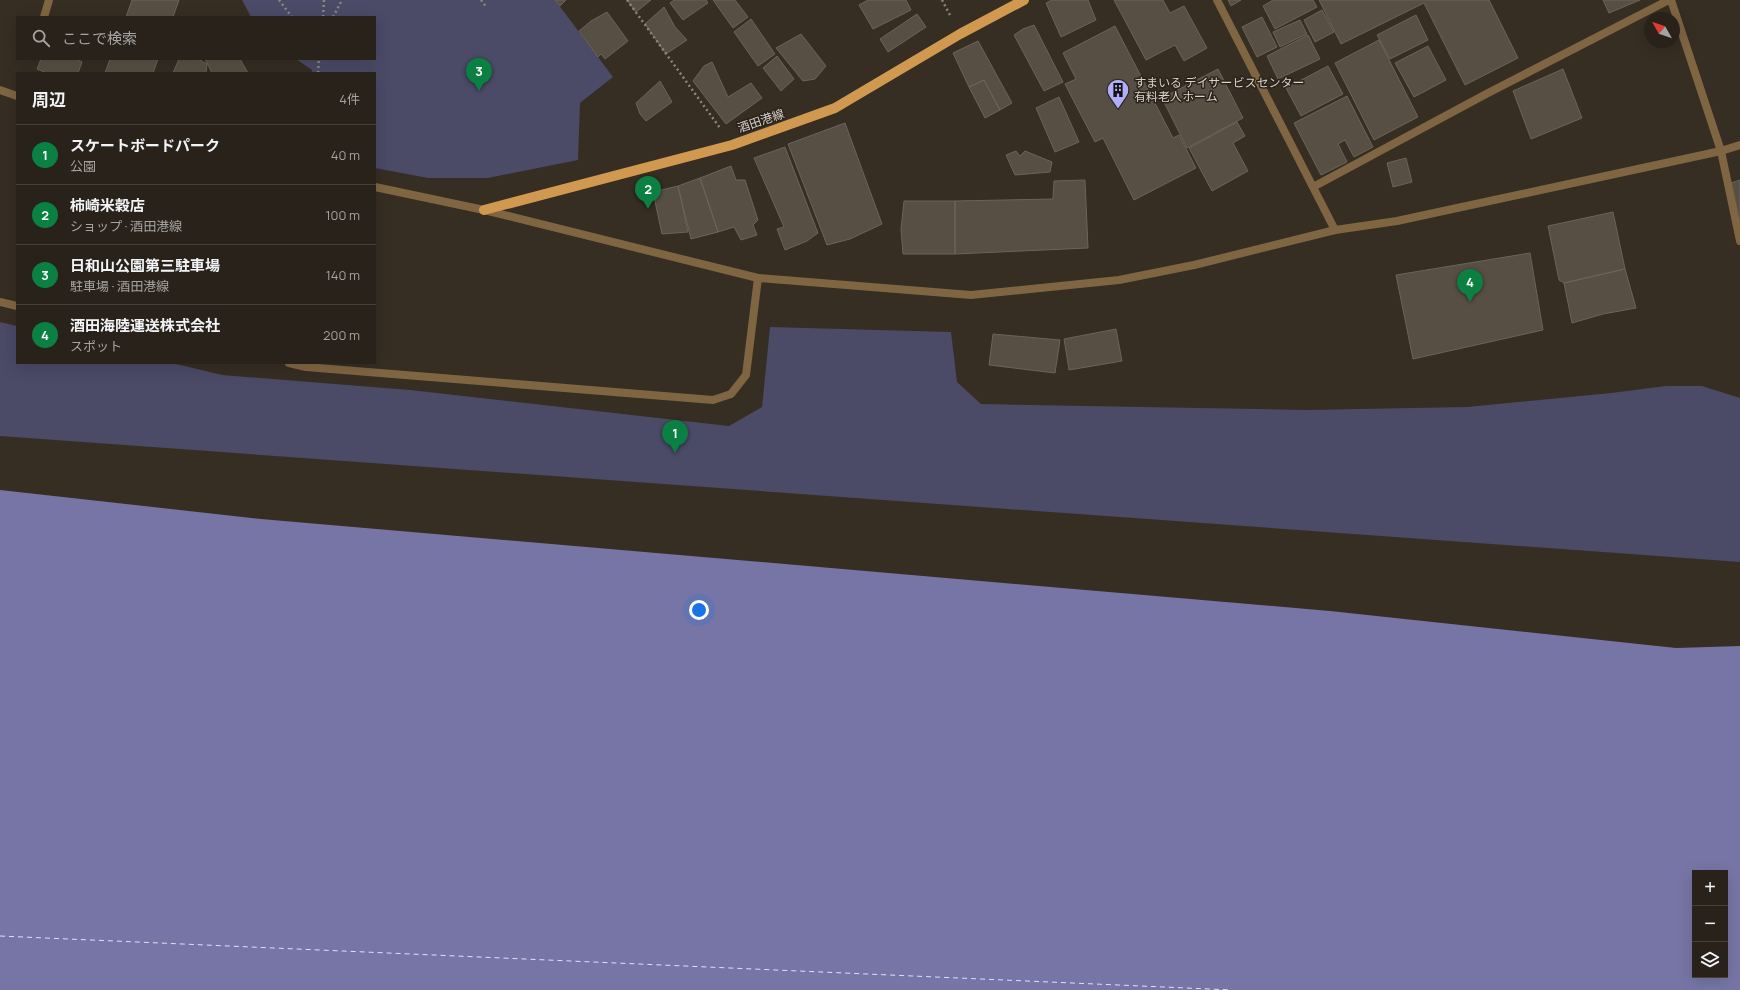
<!DOCTYPE html>
<html lang="ja">
<head>
<meta charset="utf-8">
<style>
  :root { --surface:#28221a; --page:#302a23; --text:#f1f3f6; --muted:#a5a4a2; --line:#443f39; --accent:#0b8043 }
  body { margin:0; font-family:Manrope,"Noto Sans JP",sans-serif; background:var(--page); color:var(--text) }
  .controls { position:absolute; right:12px; bottom:12px; display:grid; overflow:hidden; border-radius:0px; box-shadow:0 4px 16px #0002 }
  .controls button { width:36px; height:36px; display:grid; place-items:center; padding:0; border:0; border-bottom:1px solid var(--line); background:var(--surface); color:var(--text); font:20px sans-serif }
  .compass { position:absolute; left:1644px; top:12px; width:36px; height:36px; border-radius:50%; background:var(--surface); box-shadow:0 4px 16px #0002; rotate:310deg }
  .you { position:absolute; left:699px; top:610px; width:14px; height:14px; margin:-10px; border:3px solid #fff; border-radius:50%; background:#1a73e8; box-shadow:0 0 0 6px #1a73e833 }
  .badge { display:grid; place-items:center; width:26px; height:26px; border-radius:50%; background:var(--accent); color:#fff; font-size:13px; font-weight:700 }
  .pin { position:absolute; translate:-50% -33px; filter:drop-shadow(0 1px 2px #0008) }
  .pin::after { content:''; position:absolute; top:21px; width:14px; height:12px; background:inherit; clip-path:polygon(0 0,100% 0,50% 100%) }
  .list { margin:0; padding:0; list-style:none }
  h2 { display:flex; justify-content:space-between; align-items:center; height:52px; margin:0; padding:0 16px; font-size:17px }
  h2 small { font-size:13px; font-weight:400; color:var(--muted) }
  .list li { display:grid; grid-template-columns:26px 1fr auto; gap:12px; align-items:center; box-sizing:border-box; height:60px; padding:0 16px; border-top:1px solid var(--line) }
  .list b { display:block; font-size:15px; white-space:nowrap }
  .list p { margin:0; font-size:13px; white-space:nowrap; color:var(--muted) }
  .list em { font-size:13px; font-style:normal; color:var(--muted) }
  .icon { flex:none; width:22px; height:22px; fill:none; stroke:currentColor; stroke-width:2; stroke-linecap:round; stroke-linejoin:round }
  .map { position:relative; flex:none; width:1740px; height:990px; overflow:hidden }
  .search { position:absolute; background:var(--surface); box-shadow:0 4px 16px #0002; left:16px; top:16px; width:360px; height:44px; display:flex; align-items:center; gap:10px; box-sizing:border-box; padding:0 14px; border-radius:0px; color:var(--muted); font-size:15px }
  .panel { position:absolute; background:var(--surface); box-shadow:0 4px 16px #0002; left:16px; top:72px; width:360px; height:292px; border-radius:0px }
  .map>svg:first-child { display:block }
</style>
</head>
<body>
<div class="map">
<svg width="1740" height="990" viewBox="0 0 1740 990">
  <rect width="100%" height="100%" fill="#362d23"/>
  <path fill="#4b4a67" d="M242,0H555L613,77L580,103L578,160L488,178H428L375,168V73H312V70L296,59H375V17H251Z
    M0,322L17,326V363H172L222,375L410,390L729,426L762,407L770,327L951,332L957,382L981,404L1306,410L1467,407L1611,393L1666,386H1702L1740,398V562L0,436Z"/>
  <path fill="#7675a5" fill-rule="evenodd" d="M0,490L261,519L1330,611L1676,648L1740,646V990H0ZM1695,873H1725V975H1695Z"/>
  <g fill="none" stroke-linecap="round" stroke-linejoin="round">
    <path stroke="#e0e1ff" stroke-width="1" stroke-dasharray="5 4" stroke-linecap="butt" d="M0,936L1232,990"/>
  </g>
  <path fill="#584f44" stroke="#6d6358" d="M132,0H179L173,17H126Z
    M555,0H566L560,6Z
    M627,0H651L636,12Z
    M674,0H706L708,3L683,20L670,3Z
    M713,0H735L748,17L733,28Z
    M868,0H906L911,10L873,29L859,5Z
    M1052,0H1088L1096,20L1061,37L1046,3Z
    M1114,0H1163L1170,13L1184,6L1207,48L1184,61L1175,45L1146,60Z
    M1228,0H1241L1231,6Z
    M1273,0H1313L1317,7L1275,29L1263,6Z
    M1319,0H1489L1518,58L1465,85L1424,3L1341,44Z
    M1603,0H1640L1609,13Z
    M664,7L675,27L687,40L666,54L645,24Z
    M1322,10L1334,32L1315,42L1304,20Z
    M607,12L628,41L605,59L601,54L598,57L579,31L591,21Z
    M917,14L926,27L888,52L880,39Z
    M1416,15L1428,40L1390,59L1377,35Z
    M1262,17L1277,47L1257,57L1242,27Z
    M751,19L775,54L758,66L734,32Z
    M1300,20L1307,34L1280,47L1273,32Z
    M1034,25L1063,82L1044,91L1014,35L1023,29Z
    M1115,26L1173,138L1179,135L1196,168L1134,200L1103,138L1095,142L1065,84L1076,79L1063,53Z
    M801,34L826,66L815,79L803,81L776,48Z
    M1308,35L1320,59L1278,79L1267,56Z
    M1379,40L1418,117L1374,140L1335,63Z
    M978,41L1012,103L1000,110L984,80L969,87L953,53Z
    M1428,46L1446,80L1414,97L1395,63Z
    M777,56L794,79L781,91L763,68Z
    M41,59H76L82,62L78,73H47L37,69Z
    M110,59H158L153,73H105Z
    M179,59H198L207,64L206,73H173Z
    M205,59H240L248,73H212Z
    M712,62L728,97L751,83L762,98L726,124L693,81L704,66Z
    M1328,66L1343,94L1301,116L1286,88Z
    M1218,69L1243,118L1187,148L1162,98Z
    M1563,69L1582,118L1531,139L1513,91Z
    M984,80L1000,110L985,118L969,87Z
    M660,81L672,102L646,121L640,114L636,103Z
    M1347,96L1373,147L1354,157L1345,140L1338,144L1347,162L1321,175L1294,123Z
    M1059,97L1079,142L1055,152L1036,108Z
    M1237,122L1245,136L1233,143L1248,171L1212,191L1189,148Z
    M845,123L882,224L850,239L827,245L788,144Z
    M785,147L818,233L807,241L785,250L777,229L784,227L754,158Z
    M1016,151L1020,156L1025,151L1052,162L1050,172L1015,175L1006,155Z
    M1406,158L1412,182L1393,187L1387,163Z
    M731,166L736,180H745L758,220L753,225L757,235L741,240L734,227L718,232L700,178Z
    M700,178L718,232L691,239L678,186Z
    M1085,180L1088,248L955,254V201L1053,199L1054,181Z
    M1740,180V241L1728,184Z
    M678,186L688,232L662,234L653,192Z
    M904,201H955V254H903L901,229Z
    M1613,212L1625,269L1564,283L1559,280L1548,226Z
    M1530,253L1543,330L1413,359L1396,275Z
    M1625,269L1636,308L1603,314L1572,323L1564,283Z
    M1116,329L1122,361L1069,370L1064,339Z
    M993,334L1060,340L1055,373L989,365Z"/>
  <g fill="none" stroke-linecap="round" stroke-linejoin="round">
    <path stroke="#8e867f" stroke-width="2.5" stroke-dasharray="2 3" stroke-linecap="butt" d="M279,0L292,17
      M481,0L487,8
      M627,0L720,128
      M942,0L951,17
      M323,17L324,0
      M333,17L342,0
      M318,73L319,59"/>
    <path stroke="#806543" stroke-width="8" d="M1721,151L1740,241
      M0,302L17,306
      M289,363L306,367L713,400L731,394L746,375L758,278"/>
    <path stroke="#806543" stroke-width="8" d="M1217,0L1335,230
      M1671,0L1721,151
      M44,17L49,0
      M1313,187L1488,93L1669,0"/>
    <path stroke="#806543" stroke-width="8" d="M0,90L17,96
      M375,187L484,210L758,278L971,295L1119,280L1194,265L1335,230L1397,221L1721,151L1740,145"/>
    <path stroke="#d1984f" stroke-width="10" d="M484,210L732,145L835,108L960,34L1024,0"/>
  </g>
  <defs>
    <g id="building-pin" transform="scale(1.15)"><path d="M0 17L-7.5 6A9.5 9.5 0 1 1 7.5 6Z" fill="#b0aefa" stroke="#2b231a"/><path d="M-4-6H4V6H1V3H-1V6H-4ZM-2.5-4.3h1.7v1.8h-1.7ZM.8-4.3h1.7v1.8H.8ZM-2.5-1h1.7V.8h-1.7ZM.8-1h1.7V.8H.8Z" fill="#111"/></g>
  </defs>
  <g fill-rule="evenodd">
    <use href="#building-pin" x="1118" y="90"/>
  </g>
  <g text-anchor="middle" stroke-width="3" stroke-linejoin="round" paint-order="stroke">
    <g font-size="12" fill="#d8d2cc" stroke="#2b231a" text-anchor="start">
      <text x="1134" y="87">すまいる デイサービスセンター<tspan x="1134" dy="14">有料老人ホーム</tspan></text>
    </g>
    <g font-size="12" fill="#d8d2cc" stroke="#2b231a">
      <text transform="translate(761 121) rotate(-19)" y="4">酒田港線</text>
    </g>
  </g>
</svg>
<div class="controls">
<button>+</button>
<button>−</button>
<button><svg class="icon" aria-label="layers" viewBox="0 0 24 24"><path d="M12 4l9 5-9 5-9-5zM3 14l9 5 9-5"/></svg></button>
</div>
<svg class="compass" viewBox="-18 -18 36 36"><path d="M0-13l5 13h-10z" fill="#e53935"/><path d="M0 13l5-13h-10z" fill="#a5a4a2"/></svg>
<div class="you"></div>
<div class="pin badge" style="left:675px;top:453px">1</div>
<div class="pin badge" style="left:648px;top:209px">2</div>
<div class="pin badge" style="left:479px;top:91px">3</div>
<div class="pin badge" style="left:1470px;top:302px">4</div>
<div class="search"><svg class="icon" aria-label="search" viewBox="0 0 24 24"><circle cx="10" cy="10" r="6"/><path d="M15 15l6 6"/></svg>ここで検索</div>
<section class="panel">
<h2>周辺<small>4件</small></h2>
<ul class="list">
<li><span class="badge">1</span><div><b>スケートボードパーク</b><p>公園</p></div><em>40 m</em></li>
<li><span class="badge">2</span><div><b>柿崎米穀店</b><p>ショップ · 酒田港線</p></div><em>100 m</em></li>
<li><span class="badge">3</span><div><b>日和山公園第三駐車場</b><p>駐車場 · 酒田港線</p></div><em>140 m</em></li>
<li><span class="badge">4</span><div><b>酒田海陸運送株式会社</b><p>スポット</p></div><em>200 m</em></li>
</ul>
</section>
</div>
</body>
</html>
